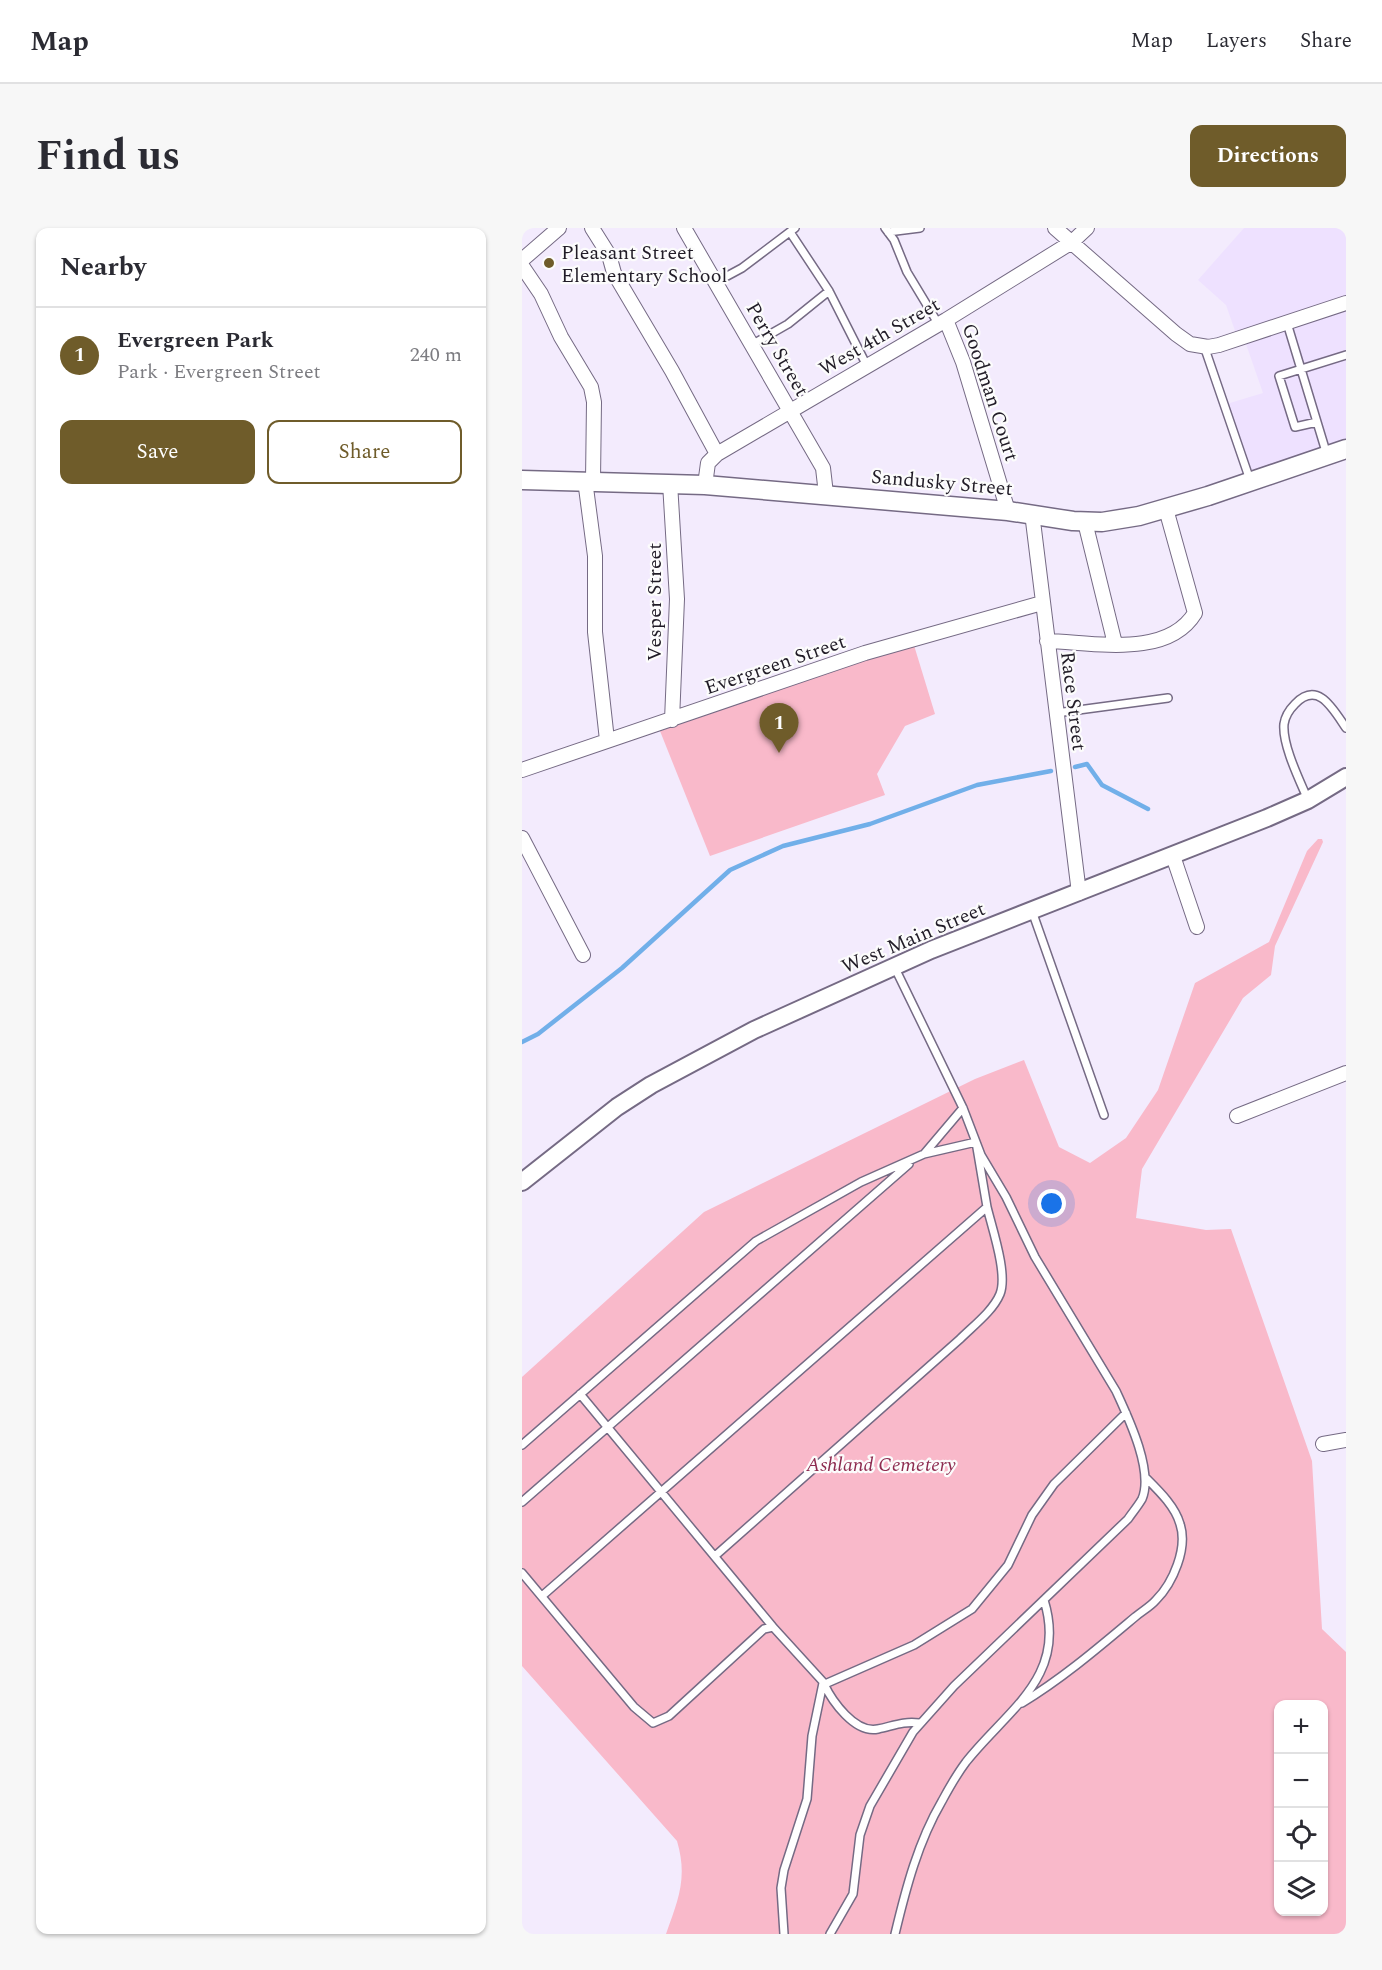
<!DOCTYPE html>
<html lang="en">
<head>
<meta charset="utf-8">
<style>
  :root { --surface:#fff; --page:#f7f7f7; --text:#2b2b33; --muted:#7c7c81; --line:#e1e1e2; --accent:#6f5c2a }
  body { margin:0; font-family:Spectral,serif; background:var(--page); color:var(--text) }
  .controls { position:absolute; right:18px; bottom:18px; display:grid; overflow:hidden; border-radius:12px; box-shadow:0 2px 4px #0004 }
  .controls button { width:54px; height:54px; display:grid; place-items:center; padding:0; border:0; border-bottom:2px solid var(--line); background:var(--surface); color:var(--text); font:30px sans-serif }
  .you { position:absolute; left:530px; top:976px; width:21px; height:21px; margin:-15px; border:4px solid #fff; border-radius:50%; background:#1a73e8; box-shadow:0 0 0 9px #1a73e833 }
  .badge { display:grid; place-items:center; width:39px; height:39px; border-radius:50%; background:var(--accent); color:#fff; font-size:20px; font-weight:700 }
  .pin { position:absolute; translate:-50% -50px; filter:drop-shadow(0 2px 3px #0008) }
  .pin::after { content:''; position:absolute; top:32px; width:21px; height:18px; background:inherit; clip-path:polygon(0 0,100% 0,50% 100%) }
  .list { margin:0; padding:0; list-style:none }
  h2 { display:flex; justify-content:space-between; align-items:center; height:78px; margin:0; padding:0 24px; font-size:26px }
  h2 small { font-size:20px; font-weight:400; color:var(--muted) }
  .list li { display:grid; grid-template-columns:39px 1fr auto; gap:18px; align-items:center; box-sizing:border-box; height:96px; padding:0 24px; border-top:2px solid var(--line) }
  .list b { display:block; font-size:22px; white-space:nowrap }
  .list p { margin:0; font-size:20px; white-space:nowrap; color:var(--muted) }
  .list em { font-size:20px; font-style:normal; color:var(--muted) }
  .actions { display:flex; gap:12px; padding:18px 24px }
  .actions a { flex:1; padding:14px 0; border:2px solid var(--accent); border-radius:12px; text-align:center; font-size:21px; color:var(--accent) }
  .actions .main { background:var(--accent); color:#fff }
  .icon { flex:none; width:33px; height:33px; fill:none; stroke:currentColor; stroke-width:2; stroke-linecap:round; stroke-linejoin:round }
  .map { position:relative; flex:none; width:824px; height:1706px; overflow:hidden; border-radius:12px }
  header { display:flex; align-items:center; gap:36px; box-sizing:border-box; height:84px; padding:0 30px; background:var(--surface); border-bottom:2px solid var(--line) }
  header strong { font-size:28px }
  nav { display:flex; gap:33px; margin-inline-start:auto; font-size:21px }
  .intro { display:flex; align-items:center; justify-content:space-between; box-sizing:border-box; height:144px; padding:0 36px }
  h1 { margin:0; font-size:42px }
  .button { padding:15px 27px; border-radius:12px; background:var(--accent); color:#fff; font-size:21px; font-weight:700 }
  main { display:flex; gap:36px; padding:0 36px }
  aside { flex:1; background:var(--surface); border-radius:12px; box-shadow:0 2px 4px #0004 }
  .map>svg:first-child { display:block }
</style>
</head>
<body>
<header>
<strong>Map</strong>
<nav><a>Map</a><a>Layers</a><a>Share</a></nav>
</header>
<div class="intro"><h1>Find us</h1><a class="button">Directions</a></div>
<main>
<aside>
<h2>Nearby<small></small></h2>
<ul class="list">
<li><span class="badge">1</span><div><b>Evergreen Park</b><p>Park · Evergreen Street</p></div><em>240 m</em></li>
</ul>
<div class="actions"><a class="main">Save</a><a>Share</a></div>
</aside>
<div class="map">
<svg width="824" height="1706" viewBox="0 0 824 1706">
  <rect width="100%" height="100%" fill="#f3ebfd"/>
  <path fill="#eee1ff" d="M722,0H824V226L727,258L698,178L741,165L724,116L718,117L704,77L676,52Z"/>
  <path fill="#f9b9ca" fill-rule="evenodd" d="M391,414L413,486L383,498L355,546L363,567L188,628L138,503Z
    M796,611H800L801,614L753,718L749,747L721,770L620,941L614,990L684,1002L709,1001L790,1233L800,1401L824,1424V1706H144C156,1672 166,1650 155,1613L0,1438V1149L182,984L453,851L502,832L537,919L568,935L604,910L636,862L673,755L747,714L785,623ZM756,1476H802V1684H756Z"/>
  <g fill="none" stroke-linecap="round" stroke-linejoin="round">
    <path stroke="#71afe9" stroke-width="4.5" d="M553,539L565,536L580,557L626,581
      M0,814L16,806L100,740L208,642L261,618L348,596L455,557L529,543"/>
    <g stroke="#756a84" stroke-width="10">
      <path id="service" d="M363,0L372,12L385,44L417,97
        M268,4L307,63L345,138
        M366,4L398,0
        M194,54L220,40L273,0
        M765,95L805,227
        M231,116L266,96L307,63
        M682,118L728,252
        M795,194L773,199L757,148L824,127
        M534,485L646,470
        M786,572C778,553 760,517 762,496C763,489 768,481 773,476C796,452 811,481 824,500
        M510,683L582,887
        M58,1166L251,1399L303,1456L392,1417L450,1381L486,1337L510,1287L532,1256L604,1185
        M0,1217L234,1013L339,954L402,926L441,880
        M0,1274L387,936
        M193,1328L438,1111C451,1098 471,1083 478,1066C486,1046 470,1000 465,979
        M0,1345L112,1479L131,1495L147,1488L242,1401L251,1399
        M20,1368L465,979L454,914L402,926
        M302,1456C310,1473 333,1506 356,1501C371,1498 381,1493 397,1495
        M500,1475C541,1450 576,1420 613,1389C620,1383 628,1379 634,1372C651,1355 666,1320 658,1296C653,1278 636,1262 623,1249
        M262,1706L259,1660L262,1642L285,1571L290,1508L301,1455
        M308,1706L331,1666L338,1607L348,1578L391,1504L432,1458L606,1291C610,1285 616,1278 620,1271C632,1243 606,1189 594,1163L513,1029L484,969L459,927L441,880L372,738
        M373,1706C384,1660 396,1614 420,1573C427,1560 435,1546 444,1534C485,1482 546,1449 522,1372"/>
    </g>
    <g stroke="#756a84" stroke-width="16">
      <path id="minor" d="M70,0L87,27L92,45L150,143L195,226
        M162,0L301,240L304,266
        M533,0L654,106L668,116L686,119L697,117L824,75
        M0,32L37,0
        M0,38L19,66L39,109L69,159L72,174L71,252
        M424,92L441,134L486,283
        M63,252L73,328V404L85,512
        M148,255L155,371L150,492
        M183,257L186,235L195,226L424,92L550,14L565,0
        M510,285L557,665
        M563,294L593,416
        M525,413C570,414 645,431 673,385L644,281
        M0,542L343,425L520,375
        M0,610L61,727
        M651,628L675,699
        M715,888L824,845
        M801,1216L824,1212"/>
    </g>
    <g stroke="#756a84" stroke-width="20">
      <path id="tertiary" d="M0,954L95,879L129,857L232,802L409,722L745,590L786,572L824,549"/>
    </g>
    <g stroke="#756a84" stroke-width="21">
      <path id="secondary" d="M0,252L183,257L486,283L551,293L580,294L617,288L686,268L824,221"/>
    </g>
    <use href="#service" stroke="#fff" stroke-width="7"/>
    <use href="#minor" stroke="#fff" stroke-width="14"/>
    <use href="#tertiary" stroke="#fff" stroke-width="16"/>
    <use href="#secondary" stroke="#fff" stroke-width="18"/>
  </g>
  <circle fill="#6f5c2a" stroke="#fcfcfc" stroke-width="2" cx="27" cy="35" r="6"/>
  <g text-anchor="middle" stroke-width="4.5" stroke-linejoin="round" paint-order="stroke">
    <g font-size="20" fill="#211c27" stroke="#fcfcfc" text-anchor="start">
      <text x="39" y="31">Pleasant Street<tspan x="39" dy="23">Elementary School</tspan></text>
    </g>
    <g font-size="20" fill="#211c27" stroke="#fcfcfc">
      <text transform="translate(357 108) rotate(-30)" y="7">West 4th Street</text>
      <text transform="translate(256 121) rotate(60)" y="7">Perry Street</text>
      <text transform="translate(469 164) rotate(72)" y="7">Goodman Court</text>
      <text transform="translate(420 254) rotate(5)" y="7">Sandusky Street</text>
      <text transform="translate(132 374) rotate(-90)" y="7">Vesper Street</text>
      <text transform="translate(253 436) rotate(-19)" y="7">Evergreen Street</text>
      <text transform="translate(552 473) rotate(83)" y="7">Race Street</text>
      <text transform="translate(391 709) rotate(-23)" y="7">West Main Street</text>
    </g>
    <g font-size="20" font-style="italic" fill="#8d2b4f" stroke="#fcfcfc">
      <text x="359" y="1243">Ashland Cemetery</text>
    </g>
  </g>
</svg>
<div class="controls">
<button>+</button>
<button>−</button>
<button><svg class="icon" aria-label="locate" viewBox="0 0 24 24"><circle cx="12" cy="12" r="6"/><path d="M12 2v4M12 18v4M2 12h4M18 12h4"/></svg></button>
<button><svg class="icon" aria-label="layers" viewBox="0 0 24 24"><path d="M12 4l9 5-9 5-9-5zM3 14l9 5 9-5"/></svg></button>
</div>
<div class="you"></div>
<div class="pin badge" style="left:257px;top:525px">1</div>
</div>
</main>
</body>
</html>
